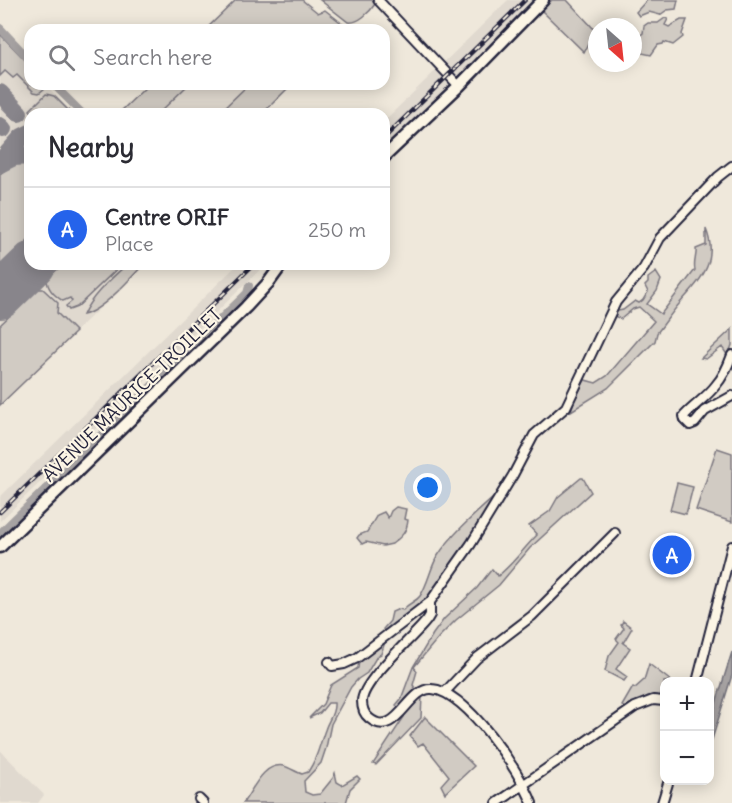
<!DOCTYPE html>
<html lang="en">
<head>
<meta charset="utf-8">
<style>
  :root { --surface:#fff; --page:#f2f2f3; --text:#2b2b33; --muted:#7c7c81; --line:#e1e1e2; --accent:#2563eb }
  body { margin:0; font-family:Delius,sans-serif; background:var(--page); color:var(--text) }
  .controls { position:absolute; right:18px; bottom:18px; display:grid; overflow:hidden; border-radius:12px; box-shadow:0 3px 15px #0003 }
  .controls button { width:54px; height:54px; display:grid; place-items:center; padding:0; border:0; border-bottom:2px solid var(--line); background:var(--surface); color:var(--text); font:30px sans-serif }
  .compass { position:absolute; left:588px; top:18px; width:54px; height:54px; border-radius:50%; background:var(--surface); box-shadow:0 3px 15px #0003; rotate:153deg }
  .you { position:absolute; left:428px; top:488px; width:21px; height:21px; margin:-15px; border:4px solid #fff; border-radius:50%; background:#1a73e8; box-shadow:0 0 0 9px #1a73e833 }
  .badge { display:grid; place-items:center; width:39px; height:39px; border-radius:50%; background:var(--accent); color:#fff; font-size:20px; font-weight:700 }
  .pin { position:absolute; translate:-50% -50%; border:3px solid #fff; box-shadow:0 2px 6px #0006 }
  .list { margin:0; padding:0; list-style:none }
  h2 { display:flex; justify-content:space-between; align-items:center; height:78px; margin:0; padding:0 24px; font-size:26px }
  h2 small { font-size:20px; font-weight:400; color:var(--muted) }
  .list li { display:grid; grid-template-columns:39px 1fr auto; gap:18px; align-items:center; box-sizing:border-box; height:84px; padding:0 24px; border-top:2px solid var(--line) }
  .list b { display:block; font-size:22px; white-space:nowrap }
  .list p { margin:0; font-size:20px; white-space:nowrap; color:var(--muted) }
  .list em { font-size:20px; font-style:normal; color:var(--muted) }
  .icon { flex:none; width:33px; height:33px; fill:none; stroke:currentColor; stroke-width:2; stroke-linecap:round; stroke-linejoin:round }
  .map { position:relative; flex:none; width:732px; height:803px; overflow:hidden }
  .search { position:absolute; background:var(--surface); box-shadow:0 3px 15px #0003; left:24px; top:24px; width:366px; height:66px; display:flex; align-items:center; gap:15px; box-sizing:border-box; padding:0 21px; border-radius:18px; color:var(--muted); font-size:22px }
  .panel { position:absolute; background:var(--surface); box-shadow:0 3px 15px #0003; left:24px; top:108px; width:366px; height:162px; border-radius:18px }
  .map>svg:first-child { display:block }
</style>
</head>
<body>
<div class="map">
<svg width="732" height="803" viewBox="0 0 732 803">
  <rect width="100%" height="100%" fill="#efe8db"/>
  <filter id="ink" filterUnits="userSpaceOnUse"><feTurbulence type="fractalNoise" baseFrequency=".0167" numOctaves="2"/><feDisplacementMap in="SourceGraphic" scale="12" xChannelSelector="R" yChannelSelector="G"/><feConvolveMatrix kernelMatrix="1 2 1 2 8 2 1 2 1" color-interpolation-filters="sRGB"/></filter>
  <g filter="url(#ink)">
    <path fill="#e0d9cf" d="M508,0H539L384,150V121Z
      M0,38L30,84H45L74,114H30V264H145L0,405Z
      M149,84H292L262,114H118Z
      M238,264H266L0,521V497Z
      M0,750L44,795L38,803H0Z"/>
    <path fill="#d1cbc3" stroke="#7a767f" stroke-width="1.5" d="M236,0H302L318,13L325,10L344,25L345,30H205Z
      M320,0H374L375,4C370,12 358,24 348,22Z
      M552,0H567L594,29L597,27L584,52L541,10Z
      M647,0H678L676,9L667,10L660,15L649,12L639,16L636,12Z
      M665,18L668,19L665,25L669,27L681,20H687L682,34L683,37L673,45L664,42L663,44L658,45L651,55L633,51V41L643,33L644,26L648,23H658Z
      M0,34L30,65V84H50L39,93L34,92L17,75L13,78L5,71L0,76Z
      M149,84H189L158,114H118Z
      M249,84H292L262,114H218Z
      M46,94L54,96L72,114H34L30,110Z
      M28,161L30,162V238L0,267V174L15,163Z
      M706,229C719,262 701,279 680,303C672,312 665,323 657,333L655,341L608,388L571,411L574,401L585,380L596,383L607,376L654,321L639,307L633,309L621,319L616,317L613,312L623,310L635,301L639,303L643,300L648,292L645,286L648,283V278L656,272L661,280L657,291L647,304L661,314L695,270C693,262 697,256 696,249L706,245Z
      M63,264H122L77,307L69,310L66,306L72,301L70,298L63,301C55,296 47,289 47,279Z
      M127,264H144C130,279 102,311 83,315C92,295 111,279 127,264Z
      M38,289H43L58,303L57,313L76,332L0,405V325Z
      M732,329V345L728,356L722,347L706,359L701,358Z
      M717,448L732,453V522L696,510Z
      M581,478H583L591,492L530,548L499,585L456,620L439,637L414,667L417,671L413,685L417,691L400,710L396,705L401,699L413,667L433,634L444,619L477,588L492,569L498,576C513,564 524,548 537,535L529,526L550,511L558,497Z
      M677,483L693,487L686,514L670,510Z
      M503,489L430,600L386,635L383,629L390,621L392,612L399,609L403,610C409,602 416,602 420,596C428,584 430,569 437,557C452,533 482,508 503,489Z
      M396,507L406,509L404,519L408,520C407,532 401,537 392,544L383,546L366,542L362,544L357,538L359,535L367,532L377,515L384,512L388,518L391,511Z
      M623,621L632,628L623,643L630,648L616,669L627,677L624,681L605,671L609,656L619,642L616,639L624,628L621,625Z
      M384,639L385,642L381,654L377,656L367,673L358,679L351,687L331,724L326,748L321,763L304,781L305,792L312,795L320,794L333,778L335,773L337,782L342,785L357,776L360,779L350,789L346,803H243C253,790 263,762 284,766C290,768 296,772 302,774L308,772C318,757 319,746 325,730C328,720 335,714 334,703H328L320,713L309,718L323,704L331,685L358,668L359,660Z
      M649,664L671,681L664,682V696H648L626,708L622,706L633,687L635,688L644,680Z
      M422,696L421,718L376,765L373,764L404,717L405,713Z
      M425,717L474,766L445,793L441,785L449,776L423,743L418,746L410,736Z"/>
    <path fill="#a6a2a2" stroke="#716f79" stroke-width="1.5" d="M732,652V675L710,746V722Z"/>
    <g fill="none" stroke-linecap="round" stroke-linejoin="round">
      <path stroke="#a6a2a2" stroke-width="8" d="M0,28L30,60
        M53,84L83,114
        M0,533L247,293L249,286"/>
      <path stroke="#88858b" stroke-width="18" d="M0,93L19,113
        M0,126L3,129
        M0,162L22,137L30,133
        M0,164L14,157L30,156"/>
      <path stroke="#88858b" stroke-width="46" d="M0,296L33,264"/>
      <g stroke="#22223b" stroke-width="12">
        <path id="street" d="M378,0L459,86
          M732,355C728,366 724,376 716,385C707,397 694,405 684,416L685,420L690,425L695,423L705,411L732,396
          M430,602V615L427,620C413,638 363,680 362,701C362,708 364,714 369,718C396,741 408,687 432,689C466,691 521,773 532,803
          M329,662L332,666L344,664L357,658L430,602L471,544L513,475L534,435L566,407L616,302L644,268L660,238L718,177L732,166
          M697,682L732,546
          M445,692L477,658L532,616L615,533
          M199,799L203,803
          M497,803L635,707L653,700L664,701
          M662,803L669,780"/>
      </g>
      <g stroke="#22223b" stroke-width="15">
        <path id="secondary" d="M384,157L460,85L543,0
          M0,547L246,307L269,282L282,264"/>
      </g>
      <use href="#street" stroke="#fcf5e5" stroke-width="8"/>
      <use href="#secondary" stroke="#fcf5e5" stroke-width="10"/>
      <g stroke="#22223b" stroke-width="4.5">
        <path id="rail" d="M384,138L525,0
          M0,512L254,264"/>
      </g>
      <use href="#rail" stroke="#fcf5e5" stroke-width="2" stroke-dasharray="7" stroke-linecap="butt"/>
    </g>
  </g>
  <g text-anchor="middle" stroke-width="4.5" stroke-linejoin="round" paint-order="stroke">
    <g font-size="18" fill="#22223b" stroke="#fcf5e5">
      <text transform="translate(132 395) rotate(-44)" y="6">AVENUE MAURICE-TROILLET</text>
    </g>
  </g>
</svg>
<div class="controls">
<button>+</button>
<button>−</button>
</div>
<svg class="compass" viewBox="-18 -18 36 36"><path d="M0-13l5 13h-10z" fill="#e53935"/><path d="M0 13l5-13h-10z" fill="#7c7c81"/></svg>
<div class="you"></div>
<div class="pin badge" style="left:672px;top:555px">A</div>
<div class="search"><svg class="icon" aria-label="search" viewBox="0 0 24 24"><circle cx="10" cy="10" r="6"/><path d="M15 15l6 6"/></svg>Search here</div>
<section class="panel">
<h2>Nearby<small></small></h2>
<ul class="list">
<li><span class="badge">A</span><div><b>Centre ORIF</b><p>Place</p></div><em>250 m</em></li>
</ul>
</section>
</div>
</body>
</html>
